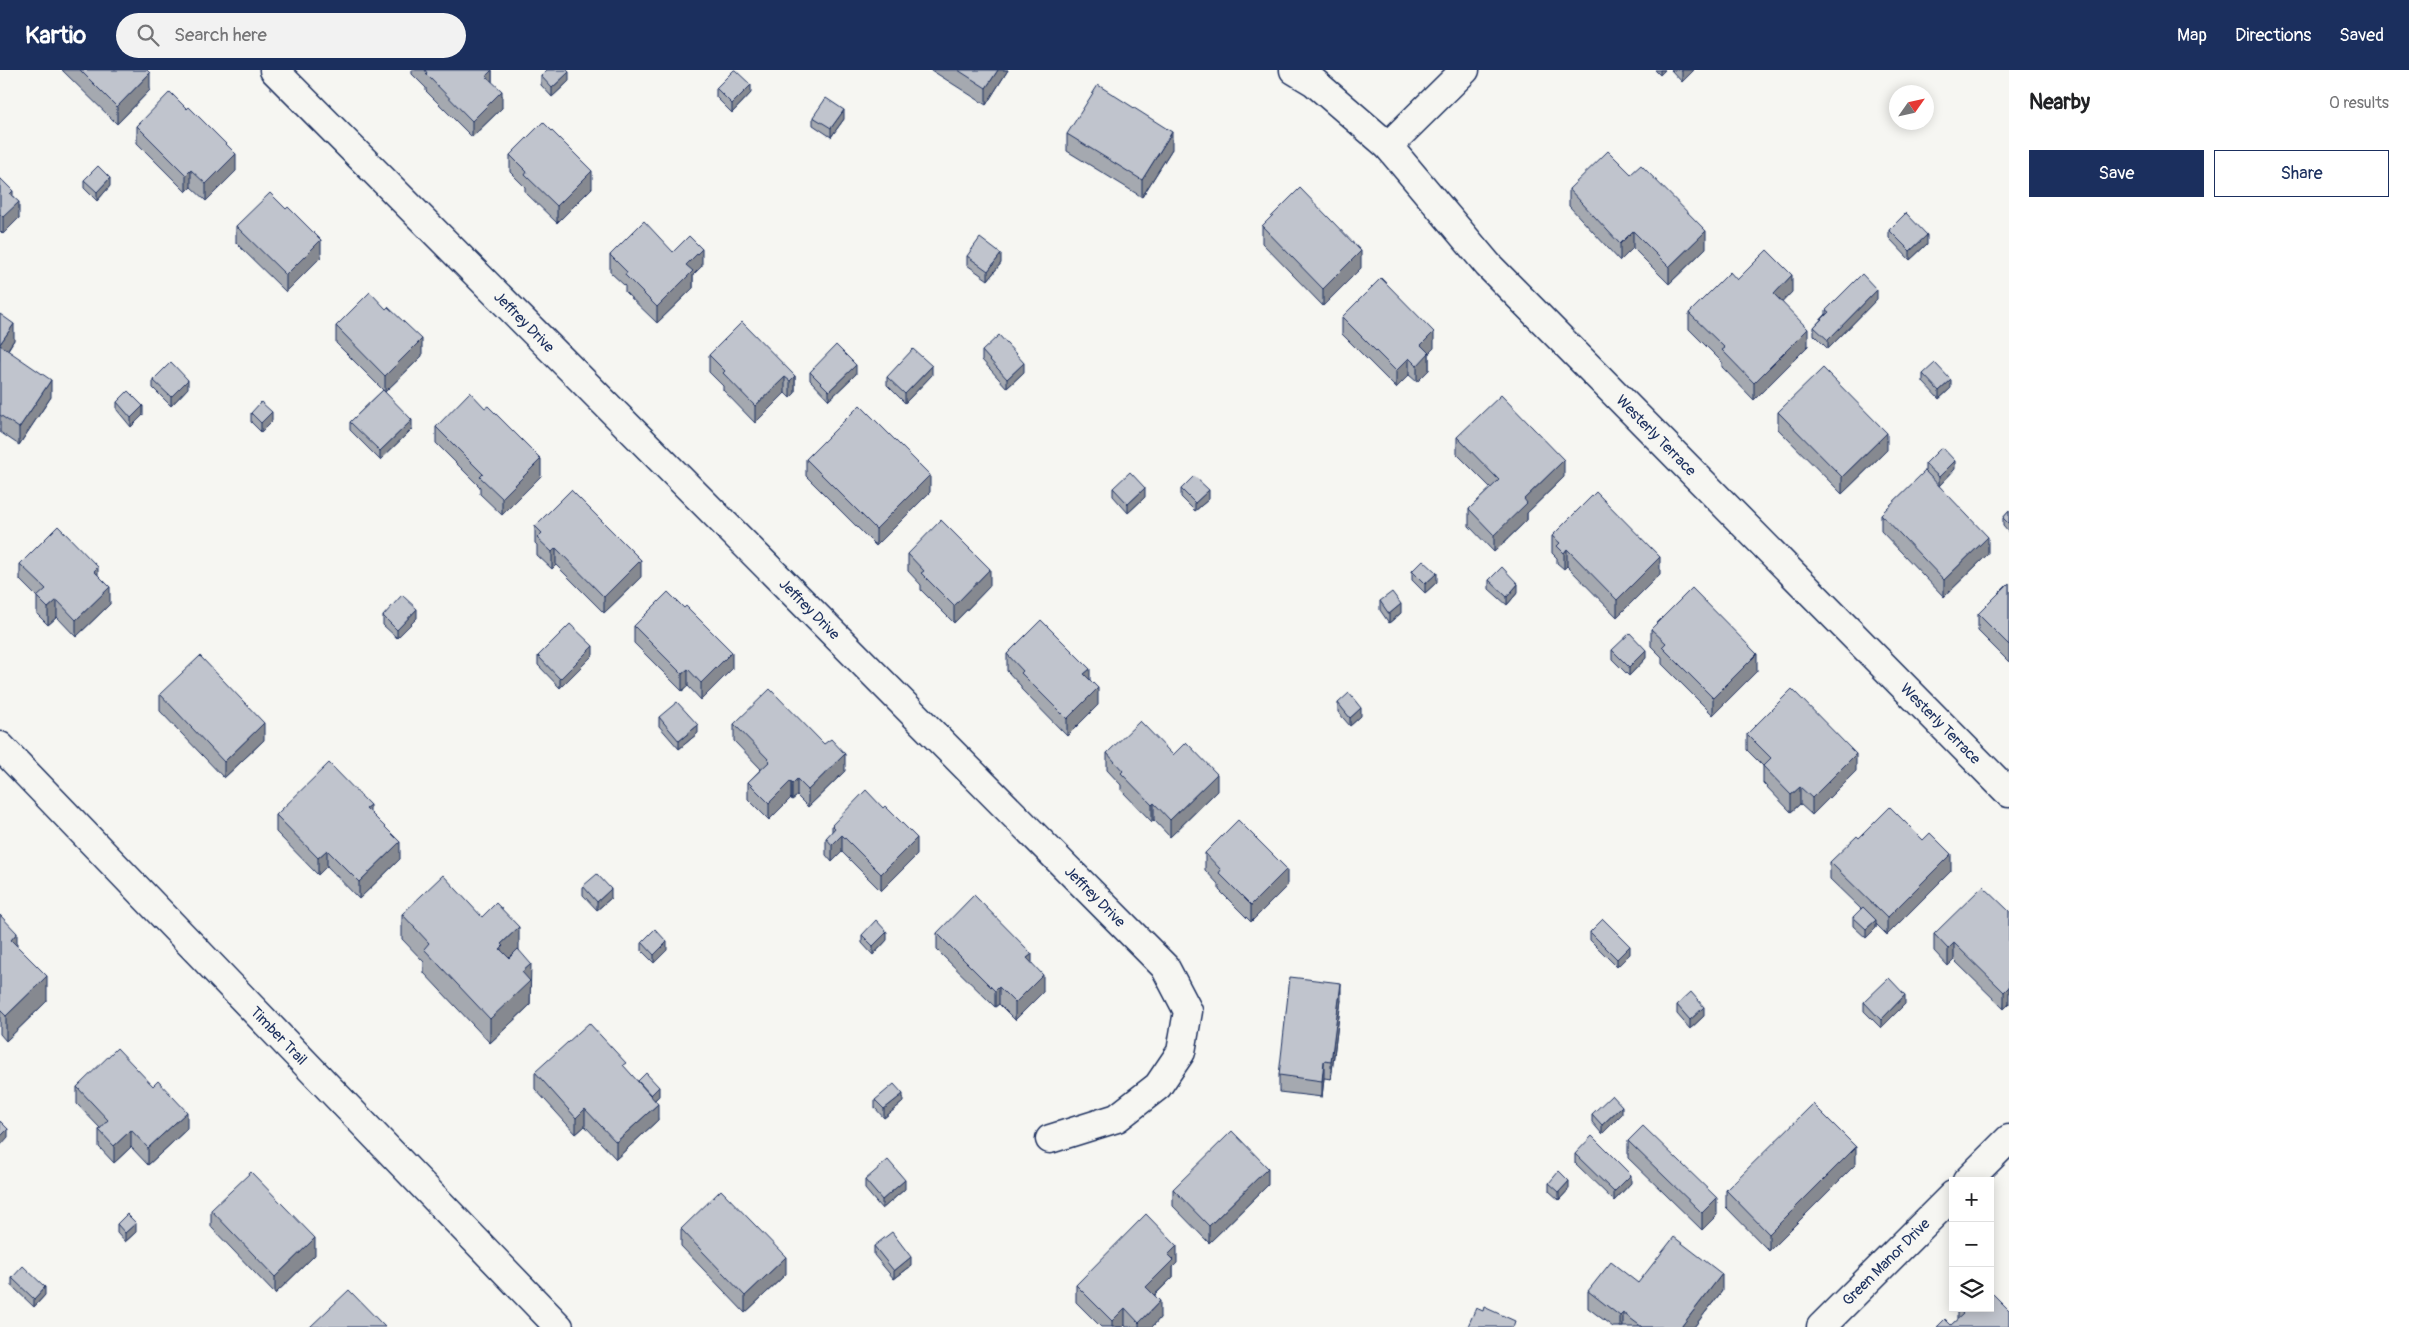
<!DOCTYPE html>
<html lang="en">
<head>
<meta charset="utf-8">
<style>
  :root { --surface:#fff; --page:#f2f2f2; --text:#202124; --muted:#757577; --line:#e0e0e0; --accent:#1b2f5e }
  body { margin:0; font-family:Pangolin,sans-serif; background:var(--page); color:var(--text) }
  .controls { position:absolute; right:15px; bottom:15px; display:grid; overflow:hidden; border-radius:0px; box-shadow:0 2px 12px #0003 }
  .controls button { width:45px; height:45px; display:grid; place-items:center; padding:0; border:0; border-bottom:1px solid var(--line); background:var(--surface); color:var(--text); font:25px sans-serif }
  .compass { position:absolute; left:1889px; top:15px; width:45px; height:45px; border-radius:50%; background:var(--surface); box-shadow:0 2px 12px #0003; rotate:56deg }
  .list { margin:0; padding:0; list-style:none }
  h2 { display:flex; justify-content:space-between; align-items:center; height:65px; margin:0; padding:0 20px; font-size:21px }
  h2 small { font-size:16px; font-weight:400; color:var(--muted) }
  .actions { display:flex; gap:10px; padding:15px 20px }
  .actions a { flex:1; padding:11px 0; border:1px solid var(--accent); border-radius:0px; text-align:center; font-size:18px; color:var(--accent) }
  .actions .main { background:var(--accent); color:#fff }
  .icon { flex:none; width:28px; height:28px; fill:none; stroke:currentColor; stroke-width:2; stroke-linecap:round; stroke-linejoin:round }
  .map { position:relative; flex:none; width:2009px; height:1257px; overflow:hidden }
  header { display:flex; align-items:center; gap:30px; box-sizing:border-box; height:70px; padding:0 25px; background:var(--accent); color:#fff }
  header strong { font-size:24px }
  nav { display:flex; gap:28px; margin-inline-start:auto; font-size:18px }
  .search { width:350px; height:45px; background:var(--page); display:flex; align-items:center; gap:12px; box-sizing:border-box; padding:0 18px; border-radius:28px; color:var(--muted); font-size:19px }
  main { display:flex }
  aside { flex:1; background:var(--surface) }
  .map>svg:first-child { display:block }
</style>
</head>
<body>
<header>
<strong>Kartio</strong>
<div class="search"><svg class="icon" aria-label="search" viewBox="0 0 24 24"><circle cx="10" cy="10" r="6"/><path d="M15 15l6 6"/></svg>Search here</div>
<nav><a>Map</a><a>Directions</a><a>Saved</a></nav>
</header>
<main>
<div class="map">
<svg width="2009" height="1257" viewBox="0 0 2009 1257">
  <rect width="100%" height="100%" fill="#f6f6f2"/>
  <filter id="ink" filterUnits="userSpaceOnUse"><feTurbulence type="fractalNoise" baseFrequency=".02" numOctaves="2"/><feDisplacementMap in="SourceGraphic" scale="10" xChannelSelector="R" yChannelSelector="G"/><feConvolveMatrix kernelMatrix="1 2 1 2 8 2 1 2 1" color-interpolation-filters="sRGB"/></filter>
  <g filter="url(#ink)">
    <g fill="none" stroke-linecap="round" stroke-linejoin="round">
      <g stroke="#1b2f5e" stroke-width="31">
        <g id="minor">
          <path id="s1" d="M274,0L1165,897L1188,941L1181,982L1158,1016L1117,1048L1050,1069"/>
          <path id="s2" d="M1294,0L1314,12L1388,76L1488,195L2009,723"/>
          <path d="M1388,76L1465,0"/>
          <path id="s3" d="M0,676L559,1257"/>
          <path d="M1967,1111L2009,1069"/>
          <path id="s4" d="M1821,1257L1953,1125"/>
        </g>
      </g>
      <use href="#minor" stroke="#f6f6f2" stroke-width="28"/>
    </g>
    <path fill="#a5a9b0" stroke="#1b2f5e" d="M62,0H147L150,20L117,54Z
      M412,0H492V12L502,38L472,67L426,21V18L412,4Z
      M931,0H1008L986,35Z
      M1655,0H1665L1660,5Z
      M1671,0H1694L1682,12Z
      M541,6L569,11L552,27L541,15Z
      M716,18L751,23L732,43L716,27Z
      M187,39L236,101L206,131L191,117L186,122L137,73V56Z
      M813,47L844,49L831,67L813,55Z
      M1067,64L1172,79L1142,127L1067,81Z
      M510,85L592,118L557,153L525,122V117L510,102Z
      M0,108L13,127L19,148L3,164L0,161Z
      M84,110L110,116L97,131L84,118Z
      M1569,119L1706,178L1669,214L1633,178L1620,191L1569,136Z
      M286,139L321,187L286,222L236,173V156Z
      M1262,156L1361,198L1323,236L1262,173Z
      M1889,160L1927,174L1910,190L1889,168Z
      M673,182L702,196L693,205V218L657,253L625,222V216L610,202V185Z
      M967,186L1001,193L988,210L967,195Z
      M1737,210L1792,222L1782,232L1808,276L1754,330L1722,297V292L1689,259V243Z
      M1877,229L1828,279L1814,265V257L1826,244V240Z
      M0,244L14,270L8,280L51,327L19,375L0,362Z
      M1342,247L1434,278L1429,283V300L1417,312L1409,305L1396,318L1342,264Z
      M336,256L422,286L385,322L412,359L380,390L350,360V352L383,320L336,273Z
      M982,281L1024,302L1007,318L982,290Z
      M709,285L795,306V323L790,328L785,323L755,353L723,320V316L709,302Z
      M810,302L856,304L829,330L810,310Z
      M1923,304L1951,318L1939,329L1923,312Z
      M932,305L905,333L887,315V307Z
      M153,310L188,318L171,336L153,318Z
      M117,332L143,345L131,357L117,340Z
      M1778,342L1887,380L1842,424L1778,359Z
      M251,343L272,351L261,362L251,352Z
      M436,357L541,406L502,445L480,424V417L436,373Z
      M1457,367L1564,407L1527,443V450L1494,482L1469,456V439L1491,418L1457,384Z
      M806,389L930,422L876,476L806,406Z
      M1925,394L1955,399L1939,416L1988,484L1944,527L1881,461V444L1925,402Z
      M1113,418L1145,427L1128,443L1113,426Z
      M1181,419L1209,429L1195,441L1181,427Z
      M2009,441V463L2003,456V448Z
      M535,456L641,507L604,543L556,495L552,499L537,485V475L535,473Z
      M1552,466L1660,504L1617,547L1567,496L1564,499L1557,493V488L1552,483Z
      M908,484L990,516L954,553L921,520V515L908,501Z
      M20,494L98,505L110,534L76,567L57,547L48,555L37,544V527L20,510Z
      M1412,501L1437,512L1425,523L1412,510Z
      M1489,510L1518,522L1507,535L1489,519Z
      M2009,513V592L1978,561V544Z
      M1380,531L1401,543L1389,553L1380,540Z
      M383,546L417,548L397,568L383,555Z
      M634,556L732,599L701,630L688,616L682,621L634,573Z
      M1651,559L1757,601L1713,645L1662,594V587L1651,576Z
      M1612,580L1646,588L1629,606L1612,589Z
      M1007,584L1098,635L1067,666L1021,619V616L1007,601Z
      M593,585L560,618L538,595V586Z
      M160,624L264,670L224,708L160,641Z
      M1338,633L1361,646L1350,656L1338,642Z
      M659,647L698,663L679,679L659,656Z
      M734,654L845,701L808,737L797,726L792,730L791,728L769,750L748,729V712L761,699L734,671Z
      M1747,664L1856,701L1812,745L1800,734L1791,742L1763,713V696L1747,680Z
      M1107,683L1173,685L1217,721L1170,767L1154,750L1152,752L1121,720V715L1107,700Z
      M370,742L400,789L359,829L327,796L318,805L276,762V745Z
      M832,755L917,785L881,821L842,782L832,792L826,785V768L832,762Z
      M1859,768L1951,801L1887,865L1876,854V858L1866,868L1853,856V847L1861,839L1830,809V792Z
      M1205,783L1287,816L1251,852L1219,820V815L1205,800Z
      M583,816L611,828L597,840L583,825Z
      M2009,841L2004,939L1954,890L1948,896L1934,881V864Z
      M402,844L519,880L531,918L530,919V935L490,973L424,903V892L402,869Z
      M0,845L47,931L6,971L0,964Z
      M1590,862L1630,884L1617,897L1590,870Z
      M937,863L1032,894L1043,922L1015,950L999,934L995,937L937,880Z
      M862,865L887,870L873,885L862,873Z
      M642,872L667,880L654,893L642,881Z
      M1341,930L1331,1009L1324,1008L1322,1027L1279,1022V1005Z
      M1864,932L1905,934L1881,958L1864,941Z
      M1677,935L1704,946L1690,959L1677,944Z
      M535,1002L638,1011L659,1026L655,1030L658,1050L616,1089L585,1056L576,1064L535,1019Z
      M77,1017L187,1059L148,1095L131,1077L114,1093L99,1077V1060L100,1058L77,1034Z
      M875,1030L903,1032L884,1048L875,1038Z
      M1592,1044H1622L1602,1064L1592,1052Z
      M1628,1071L1717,1145L1702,1160L1628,1088Z
      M1575,1084L1631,1113L1614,1131L1575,1093Z
      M1856,1094L1769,1181L1726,1137V1120Z
      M865,1110L905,1119L882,1139L865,1119Z
      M1549,1113L1569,1119L1559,1130L1549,1121Z
      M1268,1115L1209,1173L1173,1136V1119Z
      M211,1140L315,1185L275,1224L211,1157Z
      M117,1154L136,1162L125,1172L117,1163Z
      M681,1159L786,1204L745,1243L681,1176Z
      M874,1176L911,1196L894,1209L874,1185Z
      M1177,1193L1173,1197V1207L1155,1225L1160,1248L1152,1257H1126L1125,1255L1123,1257H1101L1076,1232V1215Z
      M12,1208L45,1225L34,1237L12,1216Z
      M1638,1213L1722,1221L1694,1257H1613L1588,1238V1221Z
      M1957,1238H1990L1951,1255L1957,1250Z"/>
    <path fill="#868990" stroke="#1b2f5e" d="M492,0V17L486,6Z
      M998,0H1008L986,35V18Z
      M1660,0H1665L1660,5Z
      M1682,0H1694L1682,12Z
      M569,2V11L552,27V18Z
      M150,3V20L117,54V37Z
      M751,15V23L732,43V34Z
      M502,21V38L472,67V51Z
      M844,40V49L831,67V58Z
      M1172,62V79L1142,127V110Z
      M236,84V101L206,131V114Z
      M191,100V117L186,122V105Z
      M592,101V118L557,153V136Z
      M110,108V116L97,131V122Z
      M13,121V137L19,132V148L3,164V147L10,124Z
      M1633,161V178L1620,191V174Z
      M1706,161V178L1669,214V197Z
      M1927,165V174L1910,190V181Z
      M321,170V187L286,222V205Z
      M702,179V196L693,205V218L657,253V237L686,195Z
      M1361,181V198L1323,236V219Z
      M1001,184V193L988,210V201Z
      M1792,205V222L1774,241V224Z
      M1877,220V229L1828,279V270Z
      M14,254V270L0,291V274Z
      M1808,259V276L1754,330V313Z
      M1434,262V278L1429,283V300L1417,312V296L1421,275Z
      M422,269V286L385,322V306Z
      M1409,288V305L1396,318V301Z
      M1024,293V302L1007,318V309Z
      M856,295V304L829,330V321Z
      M932,296V305L905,333V324Z
      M795,306V323L790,328V311Z
      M785,307V323L755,353V336Z
      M51,310V327L19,375V358Z
      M188,310V318L171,336V327Z
      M1951,310V318L1939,329V321Z
      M143,336V345L131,357V348Z
      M272,342V351L261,362V353Z
      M412,350V359L380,390V381Z
      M1887,363V380L1842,424V407Z
      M541,389V406L502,445V428Z
      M1564,390V407L1527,443V450L1494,482V465L1524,429Z
      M1955,391V399L1939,416V407Z
      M930,405V422L876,476V459Z
      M1145,418V427L1128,443V434Z
      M1209,420V429L1195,441V433Z
      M1988,467V484L1944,527V510Z
      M556,478V495L552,499V482Z
      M1567,479V496L1564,499V483Z
      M1660,487V504L1617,547V530Z
      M641,490V507L604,543V527Z
      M98,497V514L94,501Z
      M990,499V516L954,553V536Z
      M1437,503V512L1425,523V514Z
      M1518,514V522L1507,535V527Z
      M110,517V534L76,567V550Z
      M57,530V547L48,555V538Z
      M1401,534V543L1389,553V544Z
      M417,539V548L397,568V560Z
      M593,576V585L560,618V609Z
      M1646,580V588L1629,606V597Z
      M732,582V599L701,630V613Z
      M1757,584V601L1713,645V628Z
      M688,599V616L682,621V604Z
      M1090,599V616L1084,604Z
      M1098,618V635L1067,666V649Z
      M1361,638V646L1350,656V648Z
      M264,653V670L224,708V692Z
      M698,655V663L679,679V671Z
      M845,684V701L808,737V720Z
      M1856,684V701L1812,745V728Z
      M1217,704V721L1170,767V750Z
      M797,709V726L792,730V714Z
      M791,711V728L769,750V733Z
      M1800,717V734L1791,742V725Z
      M1154,733V750L1152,752V735Z
      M370,735V752L366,738Z
      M842,765V782L832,792V775Z
      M917,768V785L881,821V804Z
      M400,772V789L359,829V812Z
      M327,780V796L318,805V788Z
      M1951,784V801L1887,865V848Z
      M1287,799V816L1251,852V835Z
      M611,819V828L597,840V832Z
      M1876,850V858L1866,868V859Z
      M519,857V881L500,904L501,874Z
      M887,862V870L873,885V876Z
      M17,863V887L11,870Z
      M667,872V880L654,893V885Z
      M1954,873V890L1948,896V879Z
      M1630,876V884L1617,897V889Z
      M1032,884V901L1027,888Z
      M531,894L530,935L490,973V949L522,902Z
      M1043,905V922L1015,950V933Z
      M47,906V931L6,971V946Z
      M1341,913V930L1331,1009V992Z
      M999,917V934L995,937V921Z
      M2009,917V934L2004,939V922Z
      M1905,925V934L1881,958V950Z
      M1704,937V946L1690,959V950Z
      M1324,991V1008L1322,1027V1011Z
      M659,1017V1026L648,1036V1027Z
      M903,1024V1032L884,1048V1039Z
      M658,1034V1050L616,1089V1072Z
      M1622,1036V1044L1602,1064V1055Z
      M585,1039V1056L576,1064V1048Z
      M187,1042V1059L148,1095V1078Z
      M8,1059V1067L0,1076V1067Z
      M131,1060V1077L114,1093V1076Z
      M1856,1077V1094L1769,1181V1164Z
      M1268,1098V1115L1209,1173V1156Z
      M1631,1105V1113L1614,1131V1122Z
      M905,1110V1119L882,1139V1130Z
      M1569,1111V1119L1559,1130V1122Z
      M1717,1128V1145L1702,1160V1143Z
      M136,1153V1162L125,1172V1163Z
      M315,1168V1185L275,1224V1207Z
      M1177,1176V1193L1173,1197V1207L1146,1233V1217L1168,1185Z
      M786,1187V1204L745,1243V1226Z
      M911,1187V1196L894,1209V1201Z
      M1722,1204V1221L1694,1257H1681Z
      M45,1217V1225L34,1237V1229Z
      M1160,1231V1248L1152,1257H1139V1253Z
      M1125,1238V1255L1123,1257H1112V1251Z
      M1623,1243V1257H1620V1246Z"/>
    <path fill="#c0c4cd" stroke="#1b2f5e" d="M80,0H147L150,3L117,37Z
      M425,0H492L486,6L502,21L472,51L426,4L427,3Z
      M547,0H567L569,2L552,18L541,6Z
      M734,0H735L751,15L732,34L716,18Z
      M958,0H998L986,18Z
      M1098,15L1172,62L1142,110L1067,64Z
      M170,22L187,39L189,37L236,84L206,114L191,100L186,105L137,56Z
      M826,28L844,40L831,58L813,47Z
      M543,52L592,101L557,136L525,105L527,102L510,85Z
      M1608,81L1631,104L1641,95L1706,161L1669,197L1633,161L1620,174L1569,119Z
      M98,96L110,108L97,122L84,110Z
      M0,108L13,121L10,124L19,132L3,147L0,144Z
      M1300,118L1361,181L1323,219L1262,156Z
      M270,123L286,139L288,137L321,170L286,205L236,156Z
      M1906,143L1927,165L1910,181L1889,160Z
      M644,151L673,182L689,166L702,179L686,195L693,201L657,237L625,205L627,202L610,185Z
      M980,168L1001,184L988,201L967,186Z
      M1767,180L1792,205L1774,224L1808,259L1754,313L1722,280L1725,278L1689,243L1730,202L1737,210Z
      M1862,204L1877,220L1828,270L1814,257L1829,242L1826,240Z
      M1381,208L1434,262L1421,275L1429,283L1417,296L1409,288L1396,301L1342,247Z
      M370,222L386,239L388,237L422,269L385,306L336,256Z
      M0,244L14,254L0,274Z
      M742,252L795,306L790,311L785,307L755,336L723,303L725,301L709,285Z
      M999,265L1024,293L1007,309L982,281Z
      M0,275L51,310L19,358L0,345Z
      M836,275L856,295L829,321L810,302Z
      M913,279L932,296L905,324L887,307Z
      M171,292L188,310L171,327L153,310Z
      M1935,293L1951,310L1939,321L1923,304Z
      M1823,298L1887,363L1842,407L1778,342Z
      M383,320L412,350L380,381L350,352Z
      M128,321L143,336L131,348L117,332Z
      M470,322L485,338L488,336L541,389L502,428L480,407L483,404L436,357Z
      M1501,325L1564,390L1524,429L1527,433L1494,465L1469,439L1499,410L1457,367Z
      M261,332L272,342L261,353L251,343Z
      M860,335L930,405L876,459L806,389Z
      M1942,377L1955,391L1939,407L1925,394Z
      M1925,401L1988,467L1944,510L1881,444Z
      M1130,402L1145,418L1128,434L1113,418Z
      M1194,406L1209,420L1195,433L1181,419Z
      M571,420L641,490L604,527L556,478L552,482L537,468L542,463L535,456Z
      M1596,422L1660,487L1617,530L1567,479L1564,483L1557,476L1560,473L1552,466Z
      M2009,441V454L2003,448Z
      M941,450L990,499L954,536L921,503L924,501L908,484Z
      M58,456L98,497L94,501L110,517L76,550L57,530L48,538L37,527L46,519L20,494Z
      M1423,490L1437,503L1425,514L1412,501Z
      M1502,497L1518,514L1507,527L1489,510Z
      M2009,513V575L1978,544Z
      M1692,518L1757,584L1713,628L1662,577L1666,573L1651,559Z
      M668,522L684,538L686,536L732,582L701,613L688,599L682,604L634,556Z
      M1392,522L1401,534L1389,544L1380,531Z
      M402,525L417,539L397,560L383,546Z
      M1041,550L1090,599L1084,604L1098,618L1067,649L1021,603L1023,601L1007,584Z
      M570,554L593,576L560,609L538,586Z
      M1630,563L1646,580L1629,597L1612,580Z
      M200,586L264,653L224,692L160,624Z
      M770,619L824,674L831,669L845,684L808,720L797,709L792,714L791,711L769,733L748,712L770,691L734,654Z
      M1792,619L1856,684L1812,728L1800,717L1791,725L1763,696L1771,688L1747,664Z
      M1349,623L1361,638L1350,648L1338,633Z
      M677,632L698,655L679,671L659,647Z
      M1140,651L1173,685L1186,672L1217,704L1170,750L1154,733L1152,735L1121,703L1123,701L1107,683Z
      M329,693L370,735L366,738L400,772L359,812L327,780L318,788L276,745Z
      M866,720L883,738L885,736L917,768L881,804L842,765L832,775L826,768L835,758L832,755Z
      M1890,737L1923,770L1930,763L1951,784L1887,848L1830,792L1857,766L1859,768Z
      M1238,750L1287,799L1251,835L1219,803L1221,800L1205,783Z
      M597,804L611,819L597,832L583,816Z
      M443,805L482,847L496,833L519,857L501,874L503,876L500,879L509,888L518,879L531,894L522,902L530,911L490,949L424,879L429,873L402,844Z
      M1983,816L2009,841V917L2004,922L1954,873L1948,879L1934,864Z
      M974,825L1032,884L1027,888L1043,905L1015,933L999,917L995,921L937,863Z
      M1863,837L1876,850L1866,859L1853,847Z
      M0,845L17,863L11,870L47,906L6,946L0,940Z
      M1603,849L1630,876L1617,889L1590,862Z
      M876,850L887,862L873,876L862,865Z
      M655,859L667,872L654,885L642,872Z
      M1290,907L1341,913L1331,992L1324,991L1322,1011L1279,1005Z
      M1889,908L1905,925L1881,950L1864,932Z
      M1691,922L1704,937L1690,950L1677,935Z
      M589,953L626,993L623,995L658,1034L616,1072L585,1039L576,1048L535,1002Z
      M117,978L153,1016L158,1011L187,1042L148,1078L131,1060L114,1076L99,1060L108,1050L77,1017Z
      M646,1003L659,1017L651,1025L638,1011Z
      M894,1014L903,1024L884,1039L875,1030Z
      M1612,1025L1622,1036L1602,1055L1592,1044Z
      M1813,1034L1856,1077L1769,1164L1726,1120Z
      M0,1051L8,1059L0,1067Z
      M1643,1056L1717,1128L1702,1143L1628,1071Z
      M1232,1061L1268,1098L1209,1156L1173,1119Z
      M1592,1066L1631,1105L1614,1122L1575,1084Z
      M888,1090L905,1110L882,1130L865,1110Z
      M1559,1101L1569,1111L1559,1122L1549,1113Z
      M251,1102L315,1168L275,1207L211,1140Z
      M721,1120L786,1187L745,1226L681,1159Z
      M127,1144L136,1153L125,1163L117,1154Z
      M1146,1144L1177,1176L1168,1185L1173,1190L1146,1217L1160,1231L1139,1253L1125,1238L1112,1251L1076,1215Z
      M892,1162L911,1187L894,1201L874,1176Z
      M1674,1167L1722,1204L1681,1257H1642L1623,1243L1620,1246L1588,1221L1611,1192L1638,1213Z
      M23,1196L45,1217L34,1229L12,1208Z
      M349,1220L385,1257H310Z
      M1990,1221L2009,1240V1257H1937L1945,1249L1951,1255L1963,1244L1958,1238H1990Z
      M1484,1237L1515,1251L1513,1257H1471L1468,1256L1476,1238L1483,1241Z"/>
  </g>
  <g text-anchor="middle" stroke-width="4" stroke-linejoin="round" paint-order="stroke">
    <g font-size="15" fill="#1b2f5e" stroke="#f6f6f2">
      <text dy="5" stroke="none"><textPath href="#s1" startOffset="355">Jeffrey Drive</textPath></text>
      <text dy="5" stroke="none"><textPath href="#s2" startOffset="516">Westerly Terrace</textPath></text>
      <text dy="5" stroke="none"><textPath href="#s1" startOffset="760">Jeffrey Drive</textPath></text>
      <text dy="5" stroke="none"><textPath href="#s2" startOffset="921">Westerly Terrace</textPath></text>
      <text dy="5" stroke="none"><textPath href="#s1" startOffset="1165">Jeffrey Drive</textPath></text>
      <text dy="5" stroke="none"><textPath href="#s3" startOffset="402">Timber Trail</textPath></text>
      <text dy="5" stroke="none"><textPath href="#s4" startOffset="92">Green Manor Drive</textPath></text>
    </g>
  </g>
</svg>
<div class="controls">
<button>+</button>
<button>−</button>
<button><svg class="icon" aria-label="layers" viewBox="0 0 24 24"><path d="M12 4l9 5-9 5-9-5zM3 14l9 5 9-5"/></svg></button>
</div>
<svg class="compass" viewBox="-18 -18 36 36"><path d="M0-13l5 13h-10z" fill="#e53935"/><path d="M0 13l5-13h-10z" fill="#757577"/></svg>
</div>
<aside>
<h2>Nearby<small>0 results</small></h2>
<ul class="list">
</ul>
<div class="actions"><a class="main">Save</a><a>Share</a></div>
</aside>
</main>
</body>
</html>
